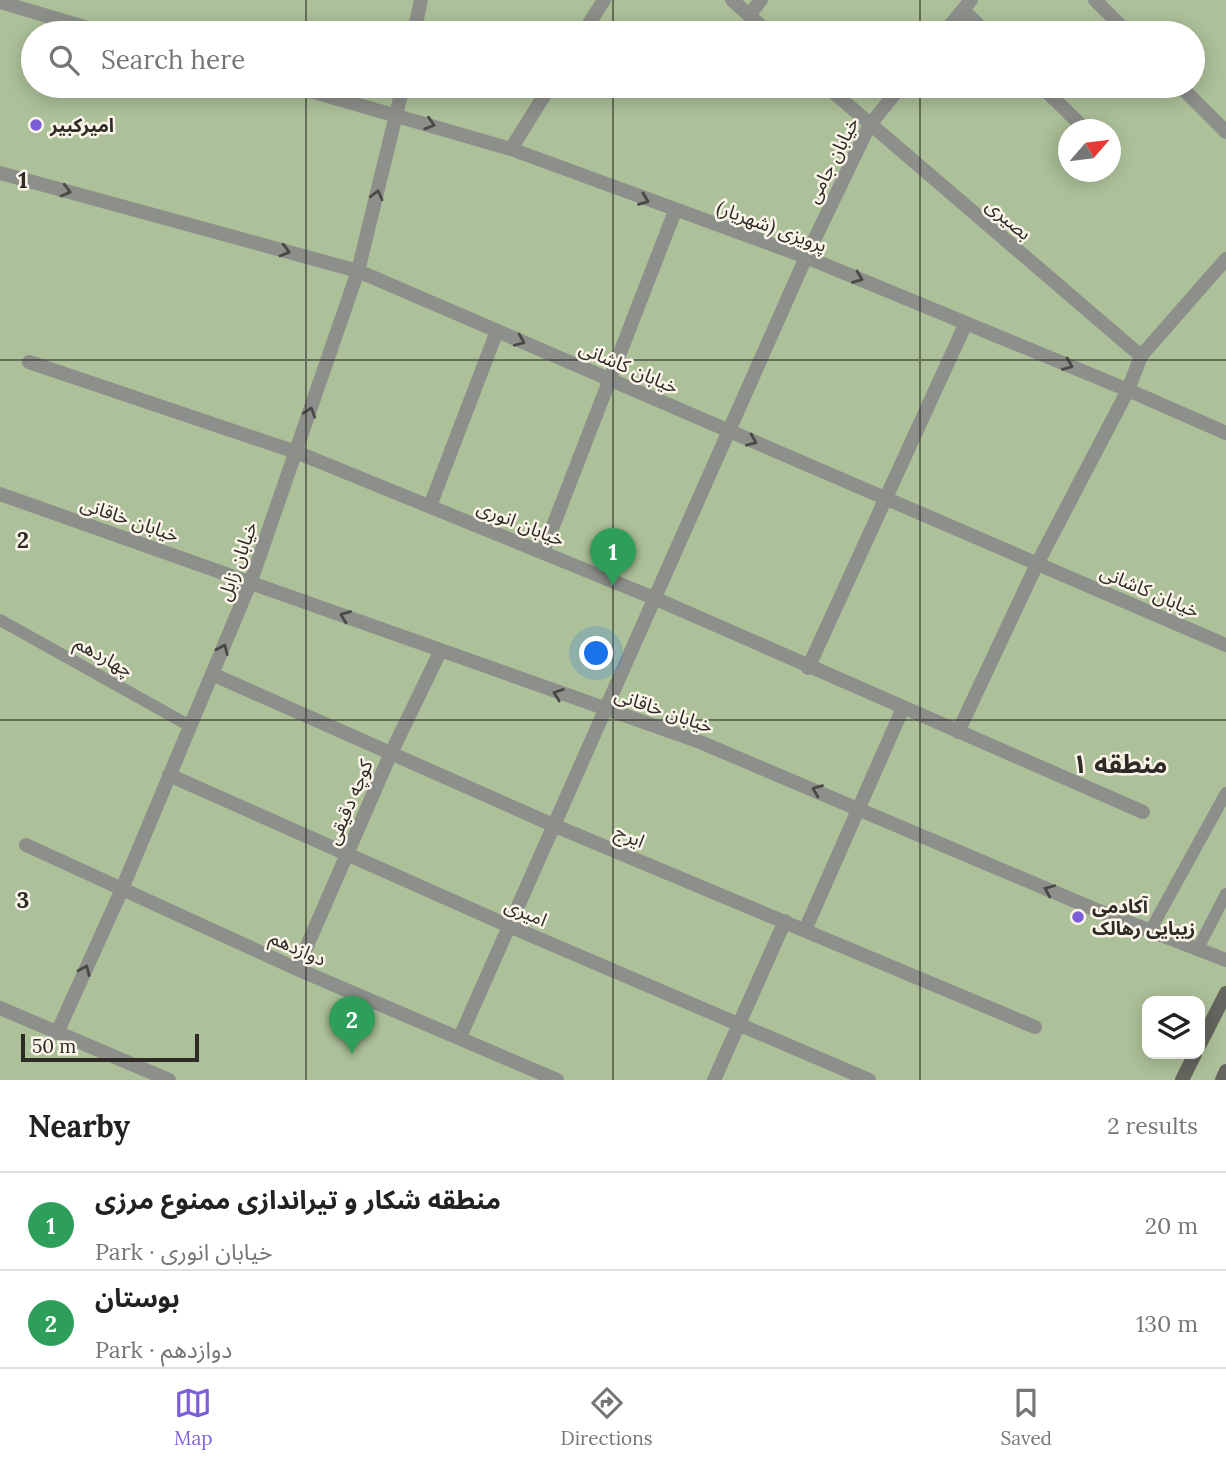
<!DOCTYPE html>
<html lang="en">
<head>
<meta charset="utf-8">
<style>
  :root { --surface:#fff; --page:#f6f6f6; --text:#222; --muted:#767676; --line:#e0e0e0; --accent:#7d5ed9 }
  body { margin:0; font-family:Lora,"Noto Sans Arabic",serif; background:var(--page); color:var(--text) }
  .controls { position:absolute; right:21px; bottom:21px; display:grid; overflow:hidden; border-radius:14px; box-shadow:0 4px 18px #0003 }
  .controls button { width:63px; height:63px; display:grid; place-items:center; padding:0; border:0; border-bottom:2px solid var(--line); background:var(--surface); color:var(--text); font:35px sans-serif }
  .compass { position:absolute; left:1058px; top:119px; width:63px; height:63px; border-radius:50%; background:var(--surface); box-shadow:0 4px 18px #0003; rotate:62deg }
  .scale { position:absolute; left:21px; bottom:18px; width:178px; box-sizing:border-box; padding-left:7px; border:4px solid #2e2b27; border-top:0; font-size:19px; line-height:24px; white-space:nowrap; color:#2e2b27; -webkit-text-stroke:5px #fbf4e9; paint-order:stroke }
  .you { position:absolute; left:597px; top:654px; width:24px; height:24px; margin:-18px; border:5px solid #fff; border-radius:50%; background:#1a73e8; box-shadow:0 0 0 10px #1a73e833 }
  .badge { display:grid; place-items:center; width:46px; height:46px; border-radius:50%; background:var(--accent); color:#fff; font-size:23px; font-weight:700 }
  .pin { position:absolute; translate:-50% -58px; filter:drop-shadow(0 2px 4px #0008) }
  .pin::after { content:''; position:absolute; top:37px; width:24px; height:21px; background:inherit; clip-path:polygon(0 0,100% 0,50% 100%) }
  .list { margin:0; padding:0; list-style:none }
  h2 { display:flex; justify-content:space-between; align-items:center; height:91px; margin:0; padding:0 28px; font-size:30px }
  h2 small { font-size:23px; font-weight:400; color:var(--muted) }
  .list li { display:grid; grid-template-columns:46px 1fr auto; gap:21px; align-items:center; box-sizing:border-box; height:98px; padding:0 28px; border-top:2px solid var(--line) }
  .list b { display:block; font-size:26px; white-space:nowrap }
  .list p { margin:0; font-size:23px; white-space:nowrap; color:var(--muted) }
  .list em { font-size:23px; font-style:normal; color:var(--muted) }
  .icon { flex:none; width:38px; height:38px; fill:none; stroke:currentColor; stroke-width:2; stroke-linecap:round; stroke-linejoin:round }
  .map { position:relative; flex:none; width:1226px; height:1080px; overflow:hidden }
  .search { position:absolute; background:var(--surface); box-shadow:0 4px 18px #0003; left:21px; right:21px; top:21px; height:77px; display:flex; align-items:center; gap:18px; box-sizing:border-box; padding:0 24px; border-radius:38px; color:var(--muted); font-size:26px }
  .sheet { height:287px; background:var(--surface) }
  nav { display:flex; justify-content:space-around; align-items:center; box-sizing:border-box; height:98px; border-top:2px solid var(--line); background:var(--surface); font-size:19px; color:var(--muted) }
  nav a { display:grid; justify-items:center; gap:4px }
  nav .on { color:var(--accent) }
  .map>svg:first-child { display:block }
</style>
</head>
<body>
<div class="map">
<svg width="1226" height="1080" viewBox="0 0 1226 1080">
  <rect width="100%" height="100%" fill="#eee7dc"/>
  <path fill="#acc099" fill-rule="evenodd" d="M0,0H1226V1080H0ZM33,33H1193V86H33ZM1068,130H1110V172H1068ZM1147,1001H1200V1054H1147Z"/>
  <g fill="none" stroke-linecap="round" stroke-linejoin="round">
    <path stroke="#8d8f8a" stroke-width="12" d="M0,620L190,726
      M1150,931L1226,793
      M1197,950L1226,894"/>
    <path stroke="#8d8f8a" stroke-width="14" d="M732,0L769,33
      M1095,0L1128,33
      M0,2L105,33
      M963,10L987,33
      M749,15L761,0
      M414,33L421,0
      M583,33L604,0
      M944,33L971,0
      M293,86L511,149L806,257L1128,390L1226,433
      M826,86L1141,356L1128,390L1037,564L958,732
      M1041,86L1086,130
      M1180,86L1226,132
      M511,149L550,86
      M0,173L358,271L1226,645
      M1141,356L1226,259
      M29,362L296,452L654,598L1143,812
      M0,494L700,742L1094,909L1226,960
      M430,506L497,331
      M543,552L675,211
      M808,668L966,323
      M212,674L553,825L1035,1027
      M169,775L509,926L869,1080
      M26,845L297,969L557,1080
      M805,930L903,708
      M297,969L391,753L440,652
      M0,1008L169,1080
      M57,1033L119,896L251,581L358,271L403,86
      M460,1037L806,257L869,126L901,86
      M714,1080L785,921"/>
    <path stroke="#63655e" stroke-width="14" d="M1200,1044L1226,993
      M1182,1080L1195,1054
      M1222,1080L1226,1071"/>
  </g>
  <defs><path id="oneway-chevron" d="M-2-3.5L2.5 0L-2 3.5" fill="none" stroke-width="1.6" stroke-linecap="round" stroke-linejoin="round" transform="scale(1.75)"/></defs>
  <g stroke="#4a4945">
    <use href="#oneway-chevron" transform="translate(430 124) rotate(17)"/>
    <use href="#oneway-chevron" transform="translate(66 191) rotate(15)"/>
    <use href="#oneway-chevron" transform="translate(377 195) rotate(-76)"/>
    <use href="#oneway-chevron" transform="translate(644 200) rotate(21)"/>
    <use href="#oneway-chevron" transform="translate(285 251) rotate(15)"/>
    <use href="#oneway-chevron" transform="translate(858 278) rotate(22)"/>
    <use href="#oneway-chevron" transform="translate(520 341) rotate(23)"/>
    <use href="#oneway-chevron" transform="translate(1068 365) rotate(22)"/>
    <use href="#oneway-chevron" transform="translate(310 412) rotate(-71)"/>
    <use href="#oneway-chevron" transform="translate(752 441) rotate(23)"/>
    <use href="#oneway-chevron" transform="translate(345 616) rotate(-159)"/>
    <use href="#oneway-chevron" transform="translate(223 649) rotate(-67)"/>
    <use href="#oneway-chevron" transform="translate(558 694) rotate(-160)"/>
    <use href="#oneway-chevron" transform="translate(817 790) rotate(-158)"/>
    <use href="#oneway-chevron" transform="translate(1049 890) rotate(-157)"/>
    <use href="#oneway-chevron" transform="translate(85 970) rotate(-66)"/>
  </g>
  <path fill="none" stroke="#2e2b27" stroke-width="2" stroke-opacity="0.55" d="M306,0V33M613,0V33M920,0V33M306,86V1080M613,86V1080M920,86V1080M0,360H1226M0,720H1226"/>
  <g fill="#7d5ed9" stroke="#fbf4e9" stroke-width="2.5">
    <circle cx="36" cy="125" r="7"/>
    <circle cx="1078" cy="917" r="7"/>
  </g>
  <g text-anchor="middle" stroke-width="5" stroke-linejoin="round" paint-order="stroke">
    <g font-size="19" font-weight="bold" fill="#2e2b27" stroke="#fbf4e9" text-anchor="start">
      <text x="50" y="132">امیرکبیر</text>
      <text x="1092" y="913">آکادمی<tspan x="1092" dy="22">زیبایی رهالک</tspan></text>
    </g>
    <g font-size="19" fill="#2e2b27" stroke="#fbf4e9">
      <text transform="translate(832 160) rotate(-63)" y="7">خیابان جامی</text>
      <text transform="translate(1009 219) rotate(40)" y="7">بصیری</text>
      <text transform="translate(772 226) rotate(20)" y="7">پرویزی (شهریار)</text>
      <text transform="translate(629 367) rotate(23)" y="7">خیابان کاشانی</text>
      <text transform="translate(130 519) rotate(19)" y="7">خیابان خاقانی</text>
      <text transform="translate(521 523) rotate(22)" y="7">خیابان انوری</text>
      <text transform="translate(237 561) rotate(-70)" y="7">خیابان زابل</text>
      <text transform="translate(1150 591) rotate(23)" y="7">خیابان کاشانی</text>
      <text transform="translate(104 656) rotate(29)" y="7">چهاردهم</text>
      <text transform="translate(664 710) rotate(19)" y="7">خیابان خاقانی</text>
      <text transform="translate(349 802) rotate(-67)" y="7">کوچه دقیقی</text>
      <text transform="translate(630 836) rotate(23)" y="7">ایرج</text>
      <text transform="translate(526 912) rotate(23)" y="7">امیری</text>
      <text transform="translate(298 948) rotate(24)" y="7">دوازدهم</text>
    </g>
    <g font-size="26" font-weight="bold" fill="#2e2b27" stroke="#fbf4e9">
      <text x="1120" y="773">منطقه ۱</text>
    </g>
  </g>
  <g font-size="23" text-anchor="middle" font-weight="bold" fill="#2e2b27" stroke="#fbf4e9" stroke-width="5" stroke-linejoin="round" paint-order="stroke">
    <text x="23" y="188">1</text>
    <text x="23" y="548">2</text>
    <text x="23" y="908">3</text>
  </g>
</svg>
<div class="controls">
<button><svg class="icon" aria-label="layers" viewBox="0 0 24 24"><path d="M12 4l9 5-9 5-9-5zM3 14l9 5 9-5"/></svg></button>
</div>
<svg class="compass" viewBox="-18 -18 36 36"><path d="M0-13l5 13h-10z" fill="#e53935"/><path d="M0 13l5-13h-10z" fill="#767676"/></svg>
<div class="scale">50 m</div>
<div class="you"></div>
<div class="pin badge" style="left:613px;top:586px;background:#2e9e5b">1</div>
<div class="pin badge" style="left:352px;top:1054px;background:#2e9e5b">2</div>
<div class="search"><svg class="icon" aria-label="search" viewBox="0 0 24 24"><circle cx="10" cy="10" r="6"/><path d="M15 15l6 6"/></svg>Search here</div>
</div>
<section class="sheet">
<h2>Nearby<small>2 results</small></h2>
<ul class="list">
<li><span class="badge" style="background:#2e9e5b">1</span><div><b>منطقه شکار و تیراندازی ممنوع مرزی</b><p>Park · خیابان انوری</p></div><em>20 m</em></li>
<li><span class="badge" style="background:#2e9e5b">2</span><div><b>بوستان</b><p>Park · دوازدهم</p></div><em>130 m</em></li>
</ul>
</section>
<nav>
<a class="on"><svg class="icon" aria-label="map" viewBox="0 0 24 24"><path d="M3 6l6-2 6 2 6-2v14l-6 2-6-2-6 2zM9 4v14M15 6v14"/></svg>Map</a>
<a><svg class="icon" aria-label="directions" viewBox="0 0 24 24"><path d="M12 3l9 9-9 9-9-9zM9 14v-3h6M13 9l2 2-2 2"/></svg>Directions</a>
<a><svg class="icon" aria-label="saved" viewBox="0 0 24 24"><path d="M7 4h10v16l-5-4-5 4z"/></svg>Saved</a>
</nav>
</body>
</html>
